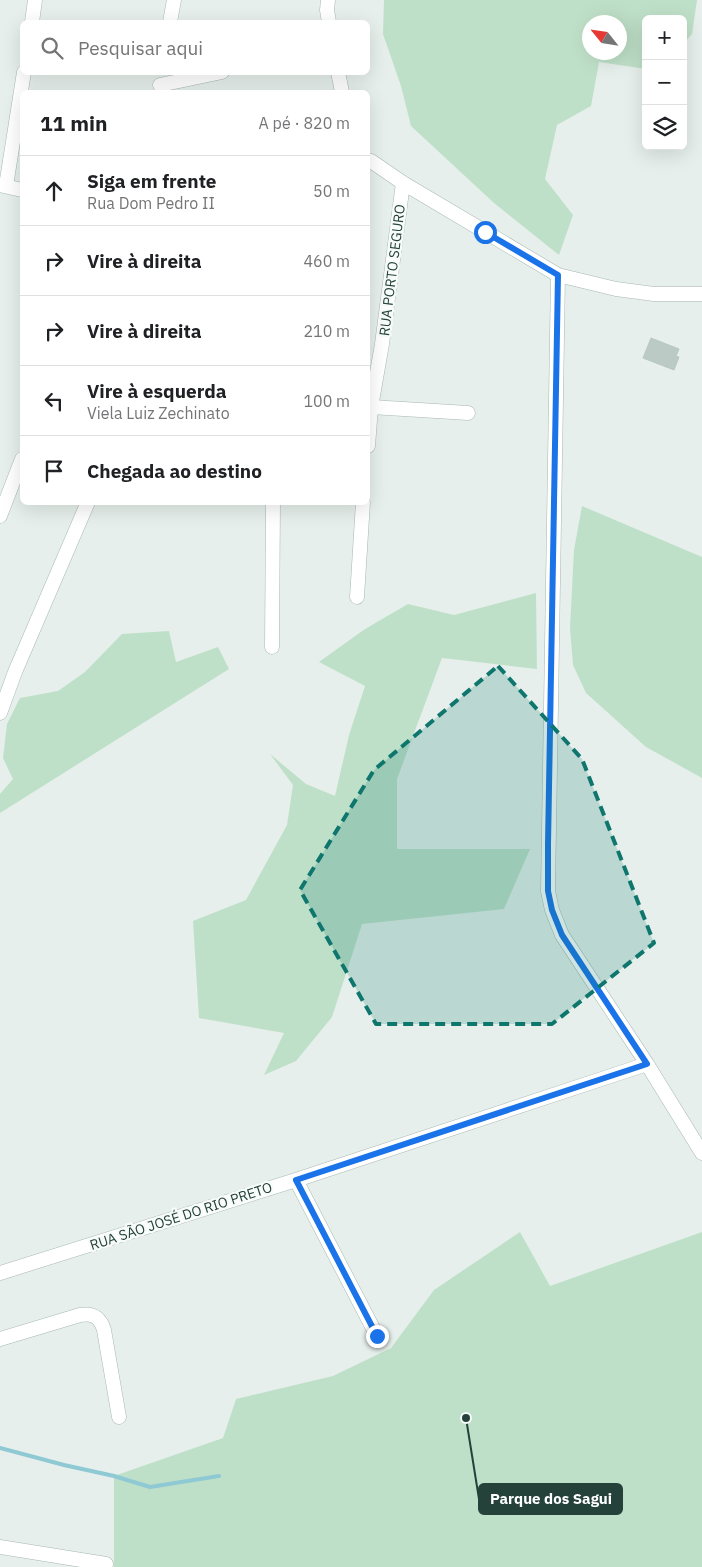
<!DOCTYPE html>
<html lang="pt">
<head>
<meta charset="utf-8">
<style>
  :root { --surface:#fff; --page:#f6f6f6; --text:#202124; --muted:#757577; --line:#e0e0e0 }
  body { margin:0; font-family:"IBM Plex Sans",sans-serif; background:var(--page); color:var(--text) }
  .controls { position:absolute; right:15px; top:15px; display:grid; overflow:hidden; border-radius:8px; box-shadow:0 5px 20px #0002 }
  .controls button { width:45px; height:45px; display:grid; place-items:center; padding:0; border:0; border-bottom:1px solid var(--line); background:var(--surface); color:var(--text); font:25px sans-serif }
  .compass { position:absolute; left:582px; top:15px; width:45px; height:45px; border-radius:50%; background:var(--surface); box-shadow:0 5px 20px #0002; rotate:300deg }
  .stop { position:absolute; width:15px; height:15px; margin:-11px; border:4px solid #1a73e8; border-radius:50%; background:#fff }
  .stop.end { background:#1a73e8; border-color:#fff; box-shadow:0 1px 5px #0008 }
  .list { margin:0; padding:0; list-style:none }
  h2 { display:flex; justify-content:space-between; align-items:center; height:65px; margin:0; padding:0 20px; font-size:21px }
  h2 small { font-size:16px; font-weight:400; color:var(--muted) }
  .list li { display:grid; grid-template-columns:32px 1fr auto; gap:15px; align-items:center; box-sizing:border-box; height:70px; padding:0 20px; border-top:1px solid var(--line) }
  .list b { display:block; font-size:19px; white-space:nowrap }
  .list p { margin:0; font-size:16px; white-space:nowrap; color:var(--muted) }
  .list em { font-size:16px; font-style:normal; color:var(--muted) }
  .icon { flex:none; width:28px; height:28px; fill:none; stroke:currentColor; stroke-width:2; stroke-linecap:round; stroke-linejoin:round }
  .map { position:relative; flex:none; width:702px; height:1567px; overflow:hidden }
  .search { position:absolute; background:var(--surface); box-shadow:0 5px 20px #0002; left:20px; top:20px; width:350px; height:55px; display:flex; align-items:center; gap:12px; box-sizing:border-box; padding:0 18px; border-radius:8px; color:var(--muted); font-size:19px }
  .panel { position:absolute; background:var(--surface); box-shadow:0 5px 20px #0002; left:20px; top:90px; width:350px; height:415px; border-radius:8px }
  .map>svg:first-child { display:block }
</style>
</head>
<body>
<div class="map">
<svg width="702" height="1567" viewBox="0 0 702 1567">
  <rect width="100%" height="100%" fill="#e6efeb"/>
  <path fill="#bfe0c8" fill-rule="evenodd" d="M384,0H697L692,34L683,44V19H646V69L599,62L591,106L557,125L545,179L573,215L559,255L494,203L411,126L401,86L383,34ZM620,22V52H590V22Z
    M582,506L702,557V778L646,747L586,693L573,665L570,628L574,550Z
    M536,593L537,669L442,658L397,779V849H530L504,909L362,924L332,1017L296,1061L264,1075L284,1033L199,1018L193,921L246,900L287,825L293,785L270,754L306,784L335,796L349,735L365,686L319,662L365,629L408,604L454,615Z
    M169,631L176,662L218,647L229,669L0,813V794L13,779L3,758L7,724L20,698L58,691L85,672L122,634Z
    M520,1232L550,1286L702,1232V1567H114V1476L223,1438L236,1399L333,1376L391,1348L434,1290Z"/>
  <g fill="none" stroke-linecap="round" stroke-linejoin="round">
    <path stroke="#8ec9d4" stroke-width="4" d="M0,1448L64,1465L114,1476L150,1487L219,1476"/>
  </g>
  <path fill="#bbcac4" stroke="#b8c9c2" d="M651,338L679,349L676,356L679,357L674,370L643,358Z"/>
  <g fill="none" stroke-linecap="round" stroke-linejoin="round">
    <g stroke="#a8b8b2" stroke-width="15">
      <path id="minor" d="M328,0L327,10L329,22
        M32,22L35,0
        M170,22L174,0
        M338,72L342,92
        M160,85L222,72
        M368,161H371L403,183L558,275L616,289L654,294H702
        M0,185L22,190
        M6,186L24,72
        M558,275L548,891L552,910L562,935L647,1064L702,1153
        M371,407L468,413
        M368,446L371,407L382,344L403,183
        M0,516L22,459
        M357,597L363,502
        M272,647L273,502
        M0,713L15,672L88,502
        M296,1180L377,1336
        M0,1273L296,1180L647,1064
        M0,1339L80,1315C93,1313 100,1317 104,1330L119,1417
        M0,1547L106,1564"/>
    </g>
    <use href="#minor" stroke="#fff" stroke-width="14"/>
  </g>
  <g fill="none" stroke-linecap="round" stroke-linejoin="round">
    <path stroke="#1a73e8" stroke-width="6" d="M377,1336L296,1180L647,1064L562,935L552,910L548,891V844L558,275L485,232"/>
  </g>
  <path fill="#0f766e" fill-opacity="0.2" stroke="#0f766e" stroke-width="4" stroke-dasharray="10 6" stroke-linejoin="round" d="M498,666L582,759L654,943L552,1024H376L300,890L374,770Z"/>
  <g text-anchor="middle" stroke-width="4.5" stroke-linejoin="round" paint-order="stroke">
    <g font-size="14" fill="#24423a" stroke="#f7fbf9">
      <text transform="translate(392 270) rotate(-83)" y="5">RUA PORTO SEGURO</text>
      <text transform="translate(181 1216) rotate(-18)" y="5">RUA SÃO JOSÉ DO RIO PRETO</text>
    </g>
  </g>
  <path fill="none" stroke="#24423a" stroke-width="2" d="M466 1418L479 1499"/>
  <circle fill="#24423a" stroke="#f7fbf9" stroke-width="2" cx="466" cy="1418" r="5"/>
  <rect fill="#24423a" stroke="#24423a" stroke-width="2" x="479" y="1484" width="143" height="30" rx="5"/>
  <g font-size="15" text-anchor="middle" font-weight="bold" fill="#fff">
    <text x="551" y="1504">Parque dos Sagui</text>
  </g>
</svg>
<div class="controls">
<button>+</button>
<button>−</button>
<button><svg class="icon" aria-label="layers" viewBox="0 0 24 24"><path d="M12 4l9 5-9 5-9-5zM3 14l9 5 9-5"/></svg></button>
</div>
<svg class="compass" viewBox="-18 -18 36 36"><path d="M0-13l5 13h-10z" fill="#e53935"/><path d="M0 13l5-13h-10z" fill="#757577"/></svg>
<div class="stop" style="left:485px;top:232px"></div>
<div class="stop end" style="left:377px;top:1336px"></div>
<div class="search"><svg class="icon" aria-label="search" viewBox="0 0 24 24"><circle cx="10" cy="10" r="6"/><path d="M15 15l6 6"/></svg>Pesquisar aqui</div>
<section class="panel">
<h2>11 min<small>A pé · 820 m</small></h2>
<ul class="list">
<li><svg class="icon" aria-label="ahead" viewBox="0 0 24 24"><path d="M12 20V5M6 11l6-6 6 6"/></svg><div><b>Siga em frente</b><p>Rua Dom Pedro II</p></div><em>50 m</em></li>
<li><svg class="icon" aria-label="right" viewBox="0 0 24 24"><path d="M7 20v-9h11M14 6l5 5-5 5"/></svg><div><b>Vire à direita</b></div><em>460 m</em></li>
<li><svg class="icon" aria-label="right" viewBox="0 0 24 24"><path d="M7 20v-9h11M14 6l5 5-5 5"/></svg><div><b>Vire à direita</b></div><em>210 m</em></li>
<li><svg class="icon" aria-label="left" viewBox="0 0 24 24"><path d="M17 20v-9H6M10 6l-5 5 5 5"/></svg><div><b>Vire à esquerda</b><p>Viela Luiz Zechinato</p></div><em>100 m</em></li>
<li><svg class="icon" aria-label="arrive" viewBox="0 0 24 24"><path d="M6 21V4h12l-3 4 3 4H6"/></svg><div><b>Chegada ao destino</b></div></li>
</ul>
</section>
</div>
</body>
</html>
